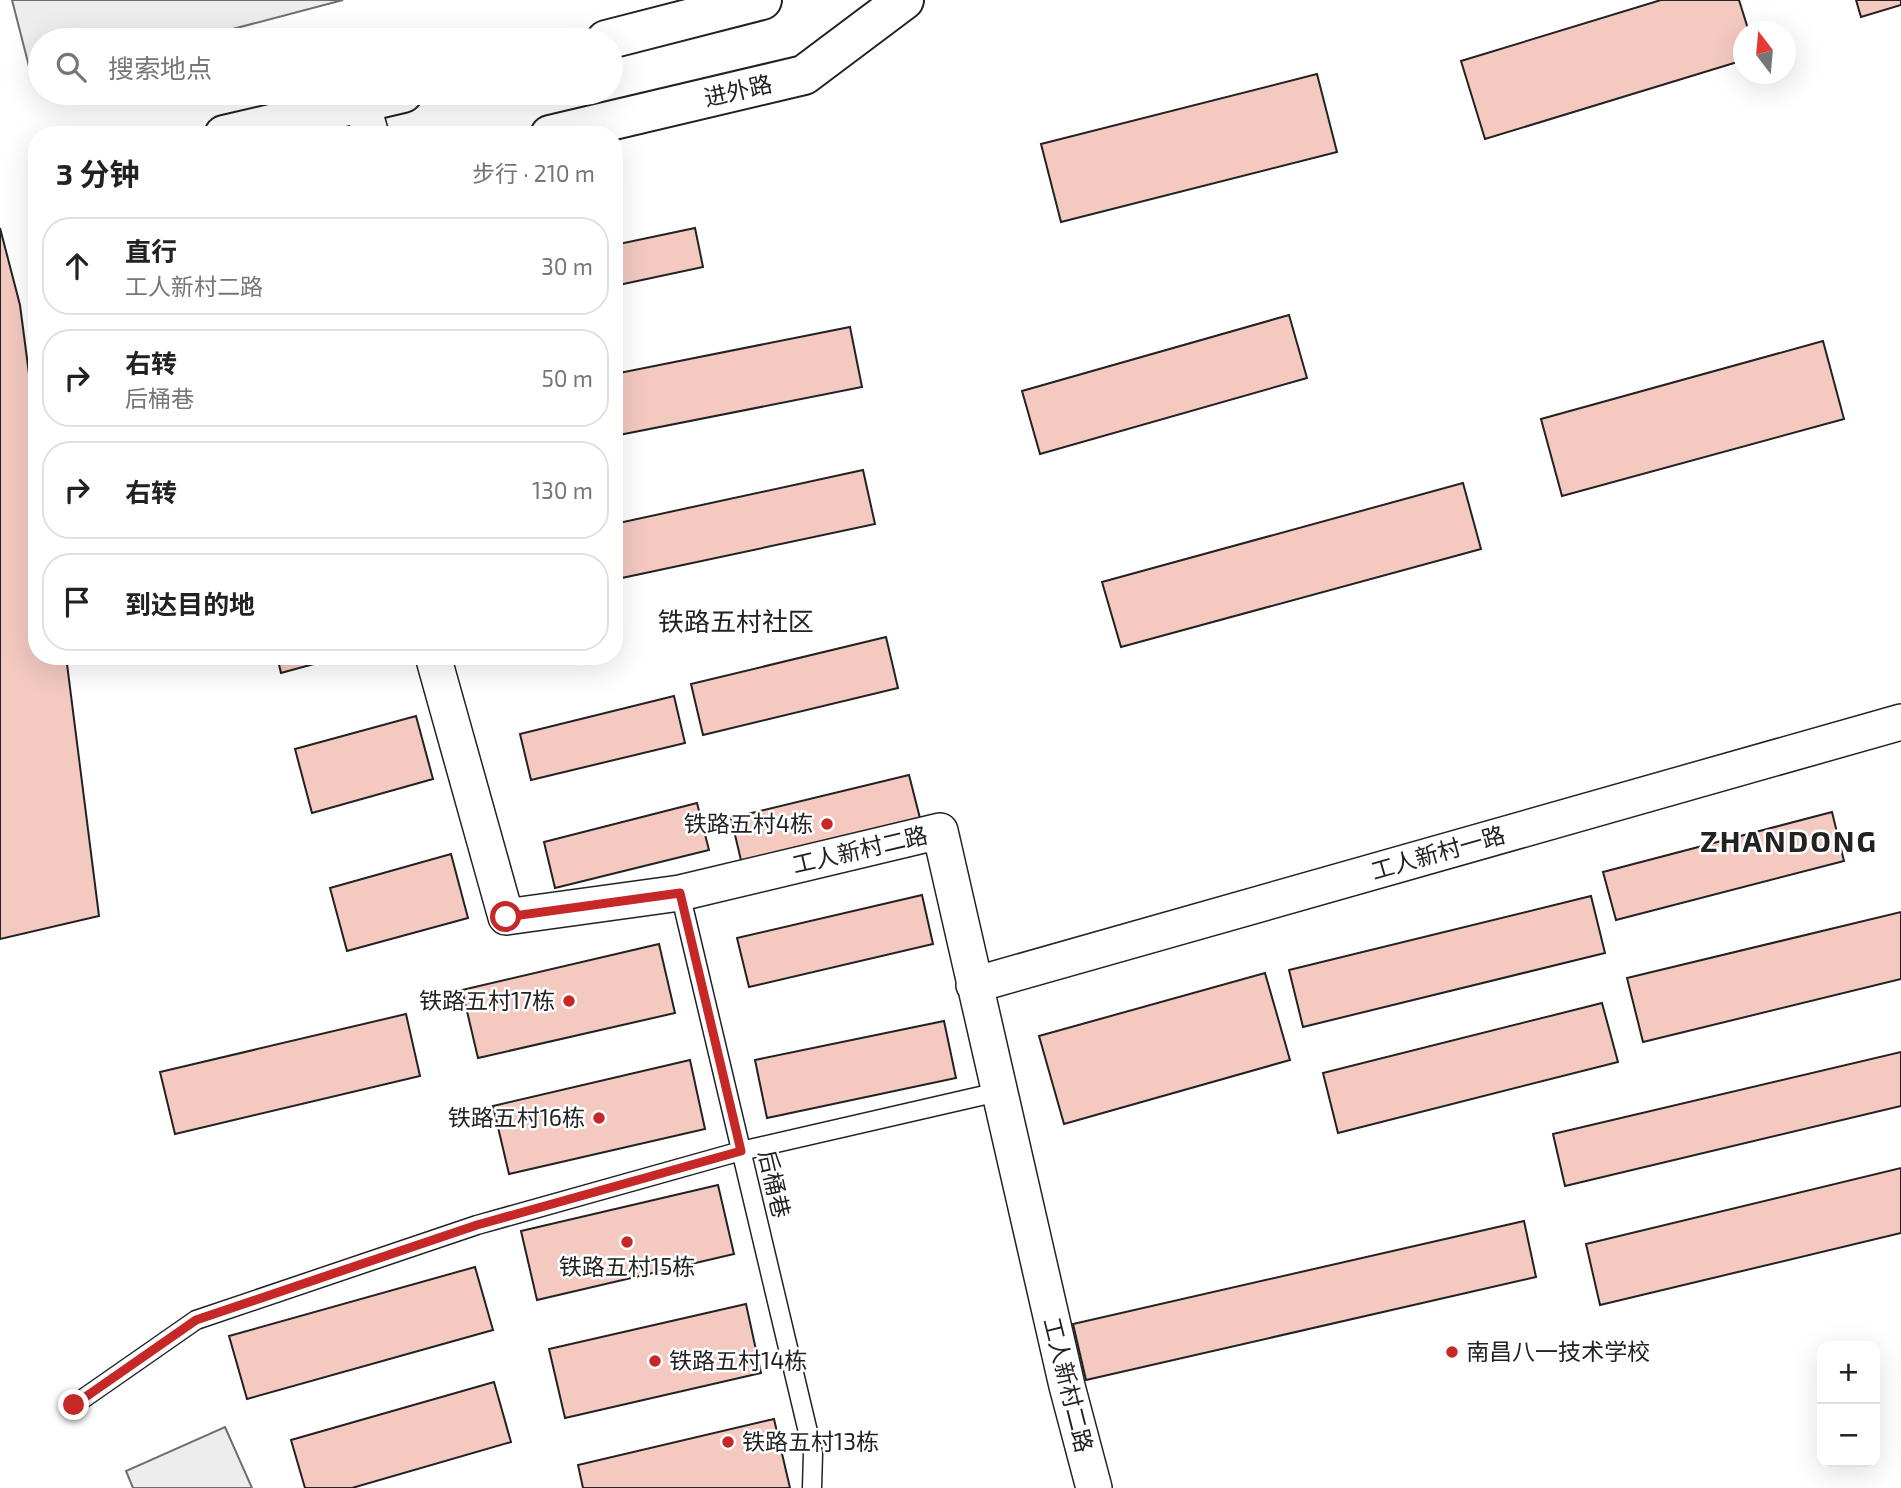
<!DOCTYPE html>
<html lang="zh">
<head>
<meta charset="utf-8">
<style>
  :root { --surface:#fff; --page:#f6f6f6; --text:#222; --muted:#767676; --line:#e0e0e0 }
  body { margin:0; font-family:"Exo 2","Noto Sans SC",sans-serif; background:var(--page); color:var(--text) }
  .controls { position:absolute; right:21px; bottom:21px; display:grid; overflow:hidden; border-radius:14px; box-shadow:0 7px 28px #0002 }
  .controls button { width:63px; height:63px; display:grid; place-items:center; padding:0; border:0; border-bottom:2px solid var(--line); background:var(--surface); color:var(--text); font:35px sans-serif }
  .compass { position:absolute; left:1733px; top:21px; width:63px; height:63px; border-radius:50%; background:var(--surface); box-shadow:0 7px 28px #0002; rotate:344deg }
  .stop { position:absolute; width:21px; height:21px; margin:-16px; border:5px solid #c62828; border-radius:50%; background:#fff }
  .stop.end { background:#c62828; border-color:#fff; box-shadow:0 2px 7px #0008 }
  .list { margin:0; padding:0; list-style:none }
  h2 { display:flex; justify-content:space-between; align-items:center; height:91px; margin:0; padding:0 28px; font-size:30px }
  h2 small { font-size:23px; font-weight:400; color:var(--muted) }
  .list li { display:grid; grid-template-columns:46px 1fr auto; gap:21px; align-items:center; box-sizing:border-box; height:98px; margin:0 14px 14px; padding:0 14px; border:2px solid var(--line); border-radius:28px }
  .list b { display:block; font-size:26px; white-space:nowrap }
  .list p { margin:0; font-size:23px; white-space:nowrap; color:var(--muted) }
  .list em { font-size:23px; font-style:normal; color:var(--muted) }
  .icon { flex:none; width:38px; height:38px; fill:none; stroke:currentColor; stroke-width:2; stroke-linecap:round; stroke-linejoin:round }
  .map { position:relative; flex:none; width:1901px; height:1488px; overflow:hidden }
  .search { position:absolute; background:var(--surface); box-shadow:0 7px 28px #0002; left:28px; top:28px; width:595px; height:77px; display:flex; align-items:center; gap:18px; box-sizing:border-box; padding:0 24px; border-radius:38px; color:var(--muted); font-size:26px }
  .panel { position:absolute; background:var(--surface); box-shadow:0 7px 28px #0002; left:28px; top:126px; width:595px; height:539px; border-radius:28px }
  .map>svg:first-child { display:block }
</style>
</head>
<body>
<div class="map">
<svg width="1901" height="1488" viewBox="0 0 1901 1488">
  <rect width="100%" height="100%" fill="#fff"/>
  <path fill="#ededed" stroke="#6f6f6f" stroke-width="2" d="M12,0H343L191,40H40V80L33,82Z
    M225,1427L252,1488H133L126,1471Z"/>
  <path fill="#f3c9c0" stroke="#222" stroke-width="2" d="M1661,0H1739L1749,32H1744V60L1485,139L1461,61Z
    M1856,0H1901V5L1861,17Z
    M1317,74L1337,152L1061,222L1041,144Z
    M0,228L20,305L37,435V656H66L99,916L0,939Z
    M695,228L703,267L614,286V245Z
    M1289,315L1307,378L1040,454L1022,391Z
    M850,327L862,387L614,436V374Z
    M1823,341L1844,419L1562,496L1541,419Z
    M863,470L875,524L617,579L614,565V524Z
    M1463,483L1481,549L1121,647L1102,582Z
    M886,637L898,688L703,735L691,684Z
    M277,656H343L281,673Z
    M674,696L685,743L531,780L520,734Z
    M416,716L433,779L312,813L295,749Z
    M909,775L923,830L744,873L731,818Z
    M697,803L709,850L555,888L544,842Z
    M1832,812L1844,861L1616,920L1603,872Z
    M451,854L468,918L347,951L330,888Z
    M922,895L933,944L749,987L737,938Z
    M1591,896L1605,953L1303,1027L1289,970Z
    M1901,912V979L1643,1042L1627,978Z
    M659,944L675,1013L478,1058L462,990Z
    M1265,973L1290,1060L1064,1124L1039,1036Z
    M1602,1003L1618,1062L1338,1133L1323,1073Z
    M406,1014L420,1076L175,1134L160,1072Z
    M944,1021L956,1078L767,1118L755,1060Z
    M1901,1052V1106L1565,1186L1553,1134Z
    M690,1060L705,1129L509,1174L493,1106Z
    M1901,1168V1233L1600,1305L1586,1244Z
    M718,1185L734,1254L537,1300L521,1231Z
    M1524,1221L1536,1277L1086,1380L1073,1324Z
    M475,1267L493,1330L247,1399L229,1336Z
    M746,1304L761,1373L565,1418L549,1349Z
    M494,1382L511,1442L352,1488H305L291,1440Z
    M774,1419L790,1488H583L578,1465Z"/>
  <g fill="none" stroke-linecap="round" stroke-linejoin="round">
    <g stroke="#222" stroke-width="21">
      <path id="lane" d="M680,893L813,1453L812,1488
        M74,1405L196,1320L477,1225L741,1151L998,1092"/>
    </g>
    <g stroke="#222" stroke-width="38">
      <path id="street" d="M362,103L371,135
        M433,656L506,917L680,893L940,831L1067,1386L1094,1488
        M974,985L1901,722"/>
    </g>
    <g stroke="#222" stroke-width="42">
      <path id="secondary" d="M606,40L762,0
        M224,135L403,93
        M550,135L804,75L904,0"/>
    </g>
    <use href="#lane" stroke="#fff" stroke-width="18"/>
    <use href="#street" stroke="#fff" stroke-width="35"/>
    <use href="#secondary" stroke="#fff" stroke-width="38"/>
  </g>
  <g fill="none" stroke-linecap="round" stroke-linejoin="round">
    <path stroke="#c62828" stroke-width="9" d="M74,1405L196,1320L477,1225L741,1151L680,893L506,917"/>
  </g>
  <g fill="#c62828" stroke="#fff" stroke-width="2.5">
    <circle cx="827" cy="824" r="7"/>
    <circle cx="569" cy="1001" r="7"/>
    <circle cx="599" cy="1118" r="7"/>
    <circle cx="627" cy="1242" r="7"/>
    <circle cx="1452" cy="1352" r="7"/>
    <circle cx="655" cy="1361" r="7"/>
    <circle cx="728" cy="1442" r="7"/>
  </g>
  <g text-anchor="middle" stroke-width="5" stroke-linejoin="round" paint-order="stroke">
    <g font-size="23" fill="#222" stroke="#fff">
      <text transform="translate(738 91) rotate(-13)" y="8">进外路</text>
      <text transform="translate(860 850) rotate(-13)" y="8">工人新村二路</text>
      <text transform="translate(1438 853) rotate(-16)" y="8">工人新村一路</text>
      <text transform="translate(774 1184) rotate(77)" y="8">后桶巷</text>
      <text transform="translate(1068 1385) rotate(76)" y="8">工人新村二路</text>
    </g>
    <g font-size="23" fill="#222" stroke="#fff" text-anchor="end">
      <text x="813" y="832">铁路五村4栋</text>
      <text x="555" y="1009">铁路五村17栋</text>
      <text x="585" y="1126">铁路五村16栋</text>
      <text x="627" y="1275" text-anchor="middle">铁路五村15栋</text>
      <text x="1466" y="1360" text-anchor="start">南昌八一技术学校</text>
      <text x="669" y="1369" text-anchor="start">铁路五村14栋</text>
      <text x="742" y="1450" text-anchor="start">铁路五村13栋</text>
    </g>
    <g font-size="26" fill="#222" stroke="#fff">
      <text x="736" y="631">铁路五村社区</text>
    </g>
    <g font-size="30" font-weight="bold" letter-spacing="2" fill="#222" stroke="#fff">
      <text x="1789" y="852">ZHANDONG</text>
    </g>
  </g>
</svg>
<div class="controls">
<button>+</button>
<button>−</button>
</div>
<svg class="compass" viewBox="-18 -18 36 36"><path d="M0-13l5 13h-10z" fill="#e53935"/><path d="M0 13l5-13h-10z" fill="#767676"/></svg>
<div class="stop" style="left:506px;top:917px"></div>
<div class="stop end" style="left:74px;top:1405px"></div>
<div class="search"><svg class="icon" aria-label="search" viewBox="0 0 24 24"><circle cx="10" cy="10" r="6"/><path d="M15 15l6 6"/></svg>搜索地点</div>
<section class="panel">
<h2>3 分钟<small>步行 · 210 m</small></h2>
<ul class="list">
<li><svg class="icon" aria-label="ahead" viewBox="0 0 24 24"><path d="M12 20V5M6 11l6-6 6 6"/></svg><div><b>直行</b><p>工人新村二路</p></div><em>30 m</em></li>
<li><svg class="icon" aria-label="right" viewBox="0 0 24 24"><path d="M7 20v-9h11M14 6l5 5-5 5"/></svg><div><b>右转</b><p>后桶巷</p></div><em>50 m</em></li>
<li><svg class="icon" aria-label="right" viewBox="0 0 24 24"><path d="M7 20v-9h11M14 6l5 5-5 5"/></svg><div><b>右转</b></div><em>130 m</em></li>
<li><svg class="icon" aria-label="arrive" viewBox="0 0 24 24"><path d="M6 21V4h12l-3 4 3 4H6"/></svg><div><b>到达目的地</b></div></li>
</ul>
</section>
</div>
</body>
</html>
